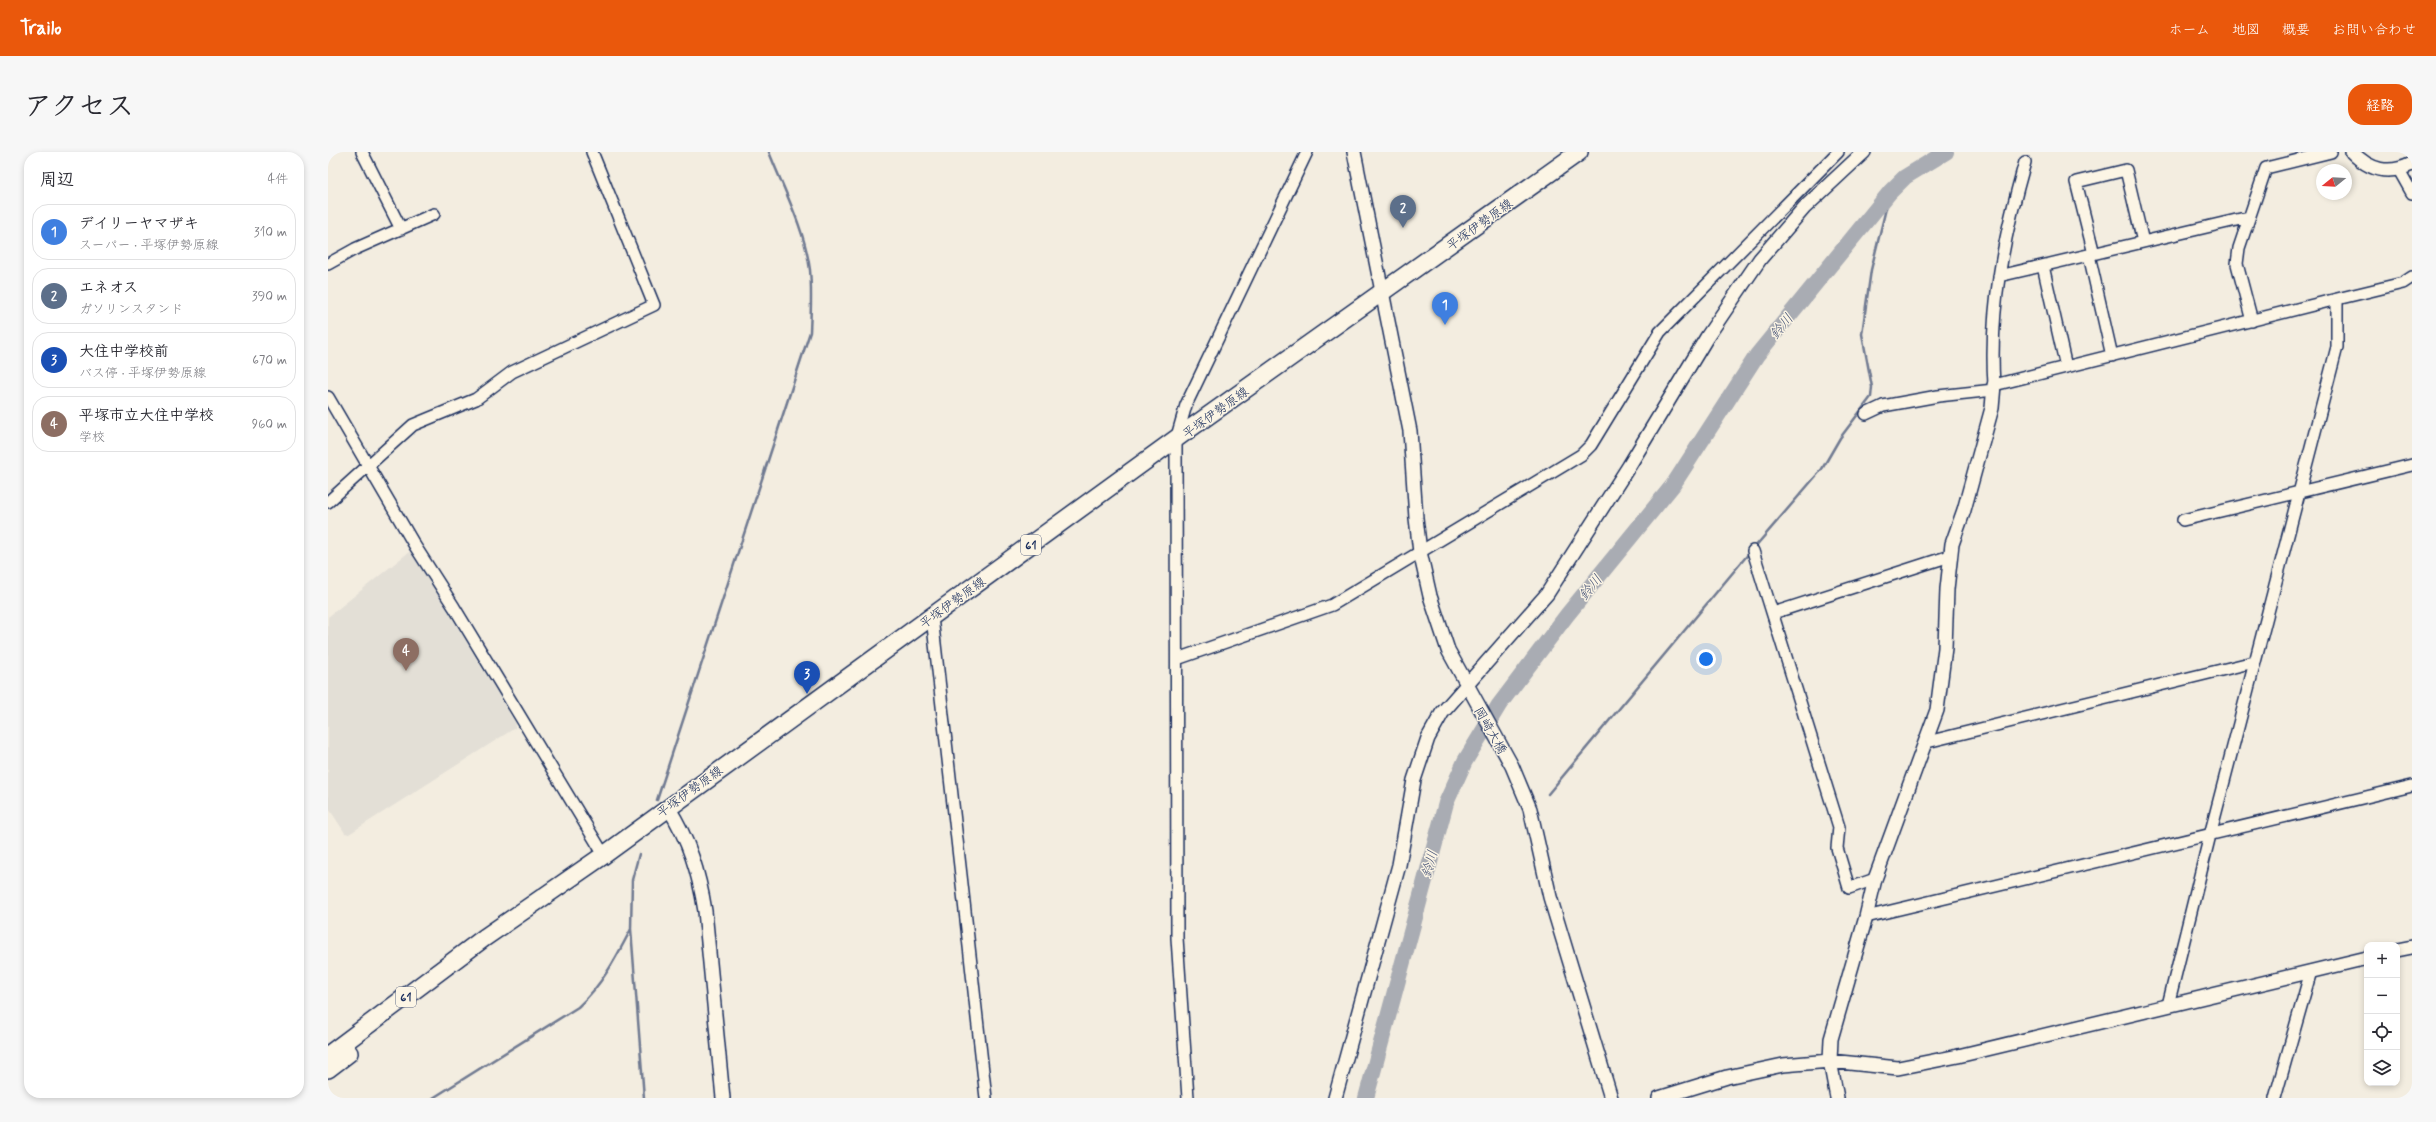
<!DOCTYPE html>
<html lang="ja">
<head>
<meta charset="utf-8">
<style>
  :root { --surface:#fff; --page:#f7f7f7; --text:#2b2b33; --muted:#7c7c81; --line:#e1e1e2; --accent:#ea580c }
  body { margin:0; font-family:Mynerve,"Klee One",sans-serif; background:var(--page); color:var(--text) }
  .controls { position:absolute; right:12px; bottom:12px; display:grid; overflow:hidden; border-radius:8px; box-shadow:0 2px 6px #0003 }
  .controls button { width:36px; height:36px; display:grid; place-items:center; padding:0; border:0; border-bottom:1px solid var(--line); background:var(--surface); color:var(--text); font:20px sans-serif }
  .compass { position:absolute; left:1988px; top:12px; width:36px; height:36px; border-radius:50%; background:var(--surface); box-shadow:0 2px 6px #0003; rotate:252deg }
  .you { position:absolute; left:1378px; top:507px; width:14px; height:14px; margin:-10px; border:3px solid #fff; border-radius:50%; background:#1a73e8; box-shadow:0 0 0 6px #1a73e833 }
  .badge { display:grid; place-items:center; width:26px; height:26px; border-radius:50%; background:var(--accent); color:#fff; font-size:13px; font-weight:700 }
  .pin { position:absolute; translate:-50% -33px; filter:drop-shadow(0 1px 2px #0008) }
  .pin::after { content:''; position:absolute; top:21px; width:14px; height:12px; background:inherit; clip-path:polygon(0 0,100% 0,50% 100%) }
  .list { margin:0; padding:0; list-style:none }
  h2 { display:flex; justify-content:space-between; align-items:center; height:52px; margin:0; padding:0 16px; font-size:17px }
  h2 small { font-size:13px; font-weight:400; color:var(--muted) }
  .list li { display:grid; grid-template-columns:26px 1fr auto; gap:12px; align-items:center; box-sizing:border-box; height:56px; margin:0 8px 8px; padding:0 8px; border:1px solid var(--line); border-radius:16px }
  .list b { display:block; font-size:15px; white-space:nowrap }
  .list p { margin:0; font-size:13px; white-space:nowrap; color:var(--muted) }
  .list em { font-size:13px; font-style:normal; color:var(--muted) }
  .icon { flex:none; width:22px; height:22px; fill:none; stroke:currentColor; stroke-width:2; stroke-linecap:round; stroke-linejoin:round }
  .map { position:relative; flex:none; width:2084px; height:946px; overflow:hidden; border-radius:16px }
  header { display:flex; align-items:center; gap:24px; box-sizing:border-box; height:56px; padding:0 20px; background:var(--accent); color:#fff }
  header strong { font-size:19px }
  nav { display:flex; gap:22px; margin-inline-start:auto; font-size:14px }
  .intro { display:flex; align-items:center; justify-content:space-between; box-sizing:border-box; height:96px; padding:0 24px }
  h1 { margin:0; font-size:28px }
  .button { padding:10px 18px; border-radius:16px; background:var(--accent); color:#fff; font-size:14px; font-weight:700 }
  main { display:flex; gap:24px; padding:0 24px }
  aside { flex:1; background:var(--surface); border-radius:16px; box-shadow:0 2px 6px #0003 }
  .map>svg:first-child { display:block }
</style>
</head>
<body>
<header>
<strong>Trailo</strong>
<nav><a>ホーム</a><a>地図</a><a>概要</a><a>お問い合わせ</a></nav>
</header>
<div class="intro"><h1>アクセス</h1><a class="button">経路</a></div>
<main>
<aside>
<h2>周辺<small>4件</small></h2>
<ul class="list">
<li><span class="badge" style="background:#3f7fe0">1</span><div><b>デイリーヤマザキ</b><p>スーパー · 平塚伊勢原線</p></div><em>310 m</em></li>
<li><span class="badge" style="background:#5c6f8a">2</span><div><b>エネオス</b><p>ガソリンスタンド</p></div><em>390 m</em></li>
<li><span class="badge" style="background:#1a4fb4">3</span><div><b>大住中学校前</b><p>バス停 · 平塚伊勢原線</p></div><em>670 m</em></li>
<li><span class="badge" style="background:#8d6e63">4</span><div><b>平塚市立大住中学校</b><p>学校</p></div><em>960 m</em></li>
</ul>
</aside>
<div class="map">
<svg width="2084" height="946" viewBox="0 0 2084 946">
  <rect width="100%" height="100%" fill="#f3ede0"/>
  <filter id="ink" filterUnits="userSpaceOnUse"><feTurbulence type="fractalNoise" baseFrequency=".025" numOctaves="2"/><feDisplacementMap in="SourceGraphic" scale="8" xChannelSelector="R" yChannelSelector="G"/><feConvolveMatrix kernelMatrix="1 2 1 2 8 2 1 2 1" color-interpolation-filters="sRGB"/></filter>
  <g filter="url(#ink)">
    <path fill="#e3dfd6" d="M81,400L85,401L188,572L187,576L21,682L17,681L0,655V465Z"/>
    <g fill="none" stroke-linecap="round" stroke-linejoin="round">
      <path stroke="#707a91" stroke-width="2.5" d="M1426,396L1494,317L1512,286L1543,245L1544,235L1534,182L1543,118L1562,40
        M1220,642L1422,400
        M329,648L482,180C483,159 484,139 482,118C477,78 456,38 441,0
        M311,702L304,728L303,777L316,946
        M105,946L250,855C274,833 288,806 303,777"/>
      <path stroke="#a9acb3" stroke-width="16" d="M1038,946L1118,651L1137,609L1171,553L1239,463L1345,333L1429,203L1562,40L1577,25L1618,0"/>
      <g stroke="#1b2f5e" stroke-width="14">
        <path id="minor" d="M34,0L73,77
          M1697,10C1676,84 1661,156 1666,233L2009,147
          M2071,18L2084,41
          M1766,102L1748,30L1798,18L1815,90
          M1761,103L1784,204
          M0,112L27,97L106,62
          M1715,114L1738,215
          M1671,124L1921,65
          M1924,169L1909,112L1911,96L1938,16L2003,0
          M0,245L87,394L126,455L276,703
          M1538,262L1555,254L1610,244L1666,238
          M0,350L85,273L148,247L184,220L326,153L264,0
          M1855,368L2084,313
          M1425,399L1511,675L1509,696L1521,736L1547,727
          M1445,461L1622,404
          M604,465L658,946
          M849,507L1004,453L1253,303L1263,293L1332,180L1510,0
          M1599,590L1926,510
          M1538,765L2084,634
          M1840,853L1882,683L2009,195V147L2075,131L2084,125
          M860,946L849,786L848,288L858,253L979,0
          M1947,946L1983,819"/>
      </g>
      <g stroke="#1b2f5e" stroke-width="16">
        <path id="tertiary" d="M1026,0L1082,279L1088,366L1092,400L1102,444L1120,498L1184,614L1202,657L1222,745L1283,946
          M2024,0C2042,19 2061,23 2084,12
          M340,655C361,688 371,721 377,759L395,946
          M2069,798L2084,795
          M1007,946L1071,713L1086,628L1100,586L1114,561L1219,442L1301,314L1379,185L1432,107L1476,56L1536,0
          M1331,946L1399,925L1455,913L1502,909L1570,916L1630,904L2039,806
          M1509,946L1502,909L1503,887L1538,765L1547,727L1609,558L1617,496L1619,437L1624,392L1636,358L1664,256L1666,233"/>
      </g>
      <g stroke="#1b2f5e" stroke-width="20">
        <path id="primary" d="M0,903L156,786L276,703L860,278L1251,0
          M0,917L21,901"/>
      </g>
      <use href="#minor" stroke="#fcf5e5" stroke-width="11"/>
      <use href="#tertiary" stroke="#fcf5e5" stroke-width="13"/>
      <use href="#primary" stroke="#fcf5e5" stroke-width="17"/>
    </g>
  </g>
  <g text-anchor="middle" stroke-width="3" stroke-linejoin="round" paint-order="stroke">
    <g fill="#fcf5e5" stroke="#5e6a86" stroke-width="1">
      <rect x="693" y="383" width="20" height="20" rx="3"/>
      <rect x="68" y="835" width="20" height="20" rx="3"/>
    </g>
    <g font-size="12" font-weight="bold" fill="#1b2f5e">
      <text x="703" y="397">61</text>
      <text x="78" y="849">61</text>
    </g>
    <g font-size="13" fill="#1b2f5e" stroke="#fcf5e5">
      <text transform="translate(1151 72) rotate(-36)" y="5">平塚伊勢原線</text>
      <text transform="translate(887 260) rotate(-36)" y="5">平塚伊勢原線</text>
      <text transform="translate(624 450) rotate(-36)" y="5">平塚伊勢原線</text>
      <text transform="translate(1163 578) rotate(60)" y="5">岡崎大橋</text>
      <text transform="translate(361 639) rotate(-36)" y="5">平塚伊勢原線</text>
    </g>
    <g font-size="14" font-style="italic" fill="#465478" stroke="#fcf5e5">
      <text transform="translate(1453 174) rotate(-51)" y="5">鈴川</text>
      <text transform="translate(1262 435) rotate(-51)" y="5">鈴川</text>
      <text transform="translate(1101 712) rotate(-75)" y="5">鈴川</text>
    </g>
  </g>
</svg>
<div class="controls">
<button>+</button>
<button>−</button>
<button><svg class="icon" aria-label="locate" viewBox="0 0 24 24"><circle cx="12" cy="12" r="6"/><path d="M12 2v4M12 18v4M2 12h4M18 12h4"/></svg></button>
<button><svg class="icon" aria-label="layers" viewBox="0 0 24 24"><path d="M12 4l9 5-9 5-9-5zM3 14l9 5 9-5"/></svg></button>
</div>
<svg class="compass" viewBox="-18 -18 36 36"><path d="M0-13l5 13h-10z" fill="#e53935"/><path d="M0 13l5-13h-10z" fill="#7c7c81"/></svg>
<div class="you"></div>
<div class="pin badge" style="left:1117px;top:173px;background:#3f7fe0">1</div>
<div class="pin badge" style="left:1075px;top:76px;background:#5c6f8a">2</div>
<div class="pin badge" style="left:479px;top:542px;background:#1a4fb4">3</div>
<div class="pin badge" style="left:78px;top:519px;background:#8d6e63">4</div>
</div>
</main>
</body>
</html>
